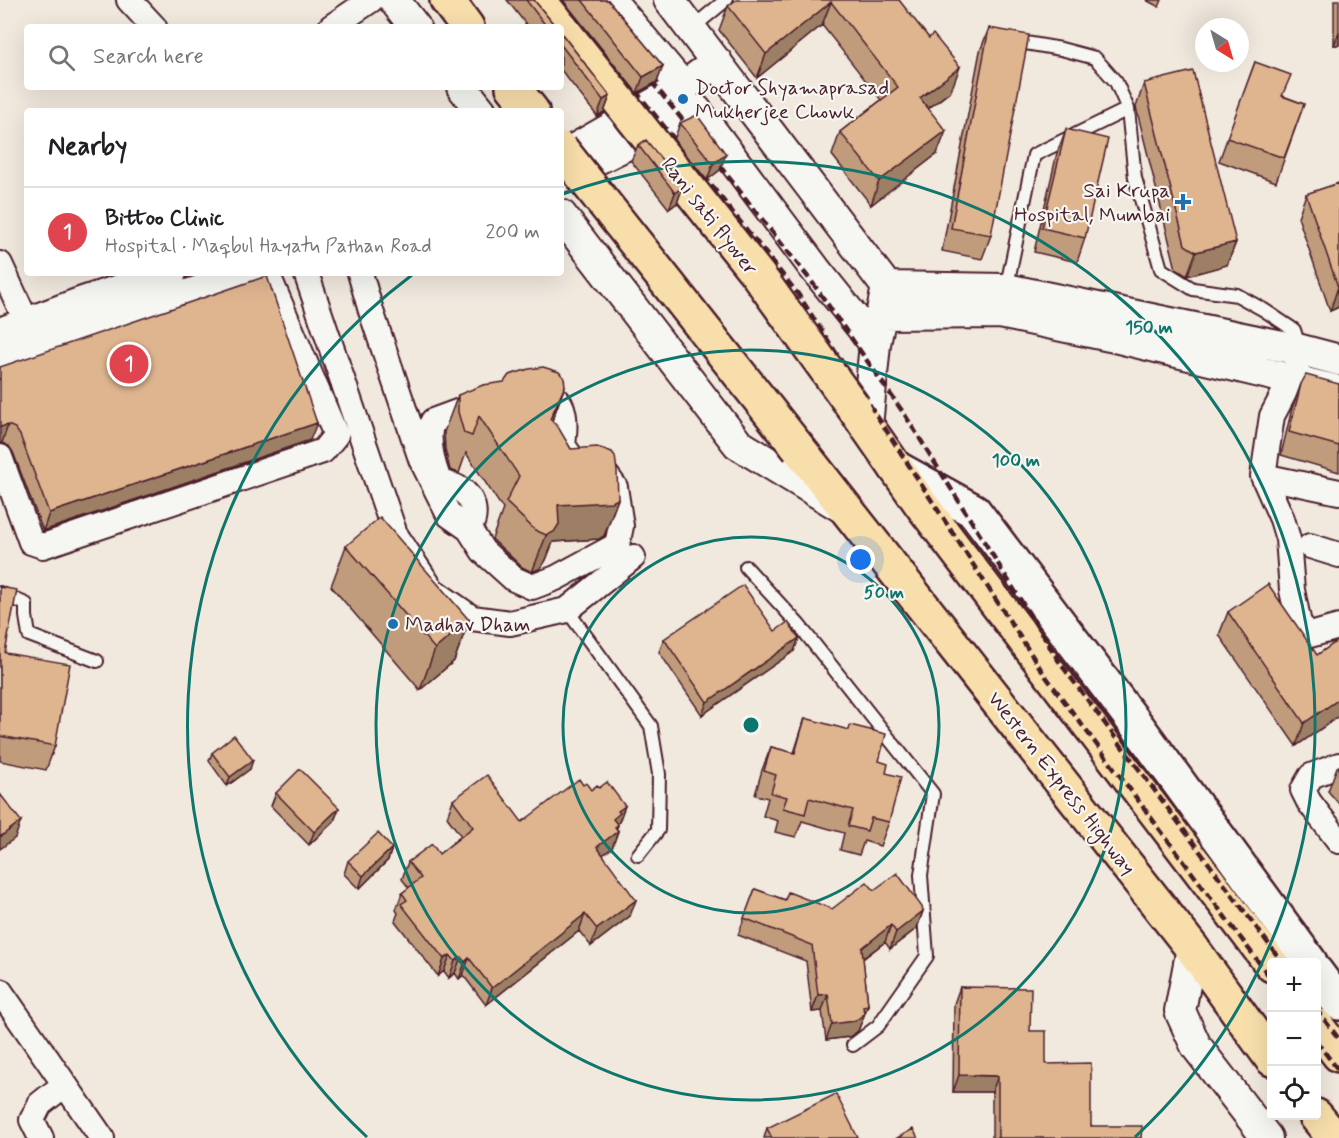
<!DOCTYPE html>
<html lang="en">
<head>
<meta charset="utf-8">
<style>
  :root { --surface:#fff; --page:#f2f2f2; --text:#202124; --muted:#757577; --line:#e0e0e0; --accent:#ea580c }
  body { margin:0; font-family:Mynerve,sans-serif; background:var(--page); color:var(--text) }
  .controls { position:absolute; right:18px; bottom:18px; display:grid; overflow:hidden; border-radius:6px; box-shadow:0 6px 24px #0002 }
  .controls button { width:54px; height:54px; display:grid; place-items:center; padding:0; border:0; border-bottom:2px solid var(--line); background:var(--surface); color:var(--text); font:30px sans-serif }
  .compass { position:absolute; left:1195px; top:18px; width:54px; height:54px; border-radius:50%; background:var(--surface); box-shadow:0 6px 24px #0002; rotate:143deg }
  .you { position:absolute; left:861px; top:560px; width:21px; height:21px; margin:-15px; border:4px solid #fff; border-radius:50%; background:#1a73e8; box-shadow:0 0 0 9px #1a73e833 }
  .badge { display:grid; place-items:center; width:39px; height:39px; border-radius:50%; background:var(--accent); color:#fff; font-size:20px; font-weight:700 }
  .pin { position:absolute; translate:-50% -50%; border:3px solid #fff; box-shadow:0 2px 6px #0006 }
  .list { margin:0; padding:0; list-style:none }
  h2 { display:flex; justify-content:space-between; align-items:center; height:78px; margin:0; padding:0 24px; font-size:26px }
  h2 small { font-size:20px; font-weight:400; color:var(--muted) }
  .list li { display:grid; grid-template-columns:39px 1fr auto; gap:18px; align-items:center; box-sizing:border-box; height:90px; padding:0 24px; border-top:2px solid var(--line) }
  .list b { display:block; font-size:22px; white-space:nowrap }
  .list p { margin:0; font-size:20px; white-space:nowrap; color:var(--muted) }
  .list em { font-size:20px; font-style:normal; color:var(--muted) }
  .icon { flex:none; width:33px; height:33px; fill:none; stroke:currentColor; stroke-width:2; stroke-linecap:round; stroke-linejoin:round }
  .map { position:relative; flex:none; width:1339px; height:1138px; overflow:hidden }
  .search { position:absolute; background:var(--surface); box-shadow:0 6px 24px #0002; left:24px; top:24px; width:540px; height:66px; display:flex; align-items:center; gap:15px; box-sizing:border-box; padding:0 21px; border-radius:6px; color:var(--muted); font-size:22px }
  .panel { position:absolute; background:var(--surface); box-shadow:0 6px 24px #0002; left:24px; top:108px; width:540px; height:168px; border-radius:6px }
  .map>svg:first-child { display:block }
</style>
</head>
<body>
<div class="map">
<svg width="1339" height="1138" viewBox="0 0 1339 1138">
  <rect width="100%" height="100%" fill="#f1e9de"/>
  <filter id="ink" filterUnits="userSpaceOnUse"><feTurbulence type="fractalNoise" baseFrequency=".0167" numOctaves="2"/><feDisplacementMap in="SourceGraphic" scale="12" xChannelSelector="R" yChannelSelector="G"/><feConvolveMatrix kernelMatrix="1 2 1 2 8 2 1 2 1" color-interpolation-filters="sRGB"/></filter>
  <g filter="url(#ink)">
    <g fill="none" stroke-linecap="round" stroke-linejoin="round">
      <g stroke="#4a1f2b" stroke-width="16">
        <path id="service" d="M692,28L726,0
          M1014,41L1061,49L1095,58L1116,82L1128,109L1135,178L1161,269L1193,289L1237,295L1264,310L1294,330L1300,349
          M1006,290L1034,155L1128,109
          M746,567L799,625L933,794L921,875L927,956L878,1026L853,1045
          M0,593L26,604V616L29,635L97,661
          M567,610L651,726L659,774L658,830L638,855"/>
      </g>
      <g stroke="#4a1f2b" stroke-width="28">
        <path id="minor" d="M129,0L154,27
          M331,27L371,0
          M0,264L27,323
          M306,273L395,534L432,590L472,618L510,623L567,610L633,557
          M360,273L371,311L421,459L449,515L469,529L483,551L514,579L532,587L556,578L617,545L621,526L615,487L607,476L586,470L575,462L563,446C566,418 568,393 532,389
          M1297,363L1292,378L1272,416L1263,476L1282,519L1288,539L1292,590L1299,624L1310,635L1339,627
          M0,457L31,542L43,546L323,451L336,435L267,273
          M1263,476L1339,492
          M469,529C478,514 474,497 458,488C454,485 445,484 440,482C433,468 425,435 433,421L479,404
          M1310,546L1339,555
          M1339,765L1311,776L1303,790L1309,802L1339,841
          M0,991L102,1138
          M41,1138L32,1120L40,1104L64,1085"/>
      </g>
      <g stroke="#4a1f2b" stroke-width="34">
        <path id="tertiary" d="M394,0L415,27
          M610,0L683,87
          M669,0L887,287L875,344L867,426
          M462,87L481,111
          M566,154L683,87L717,62
          M561,177L696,110L815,269L875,344
          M561,215L738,444L843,508
          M887,287L1006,289L1301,350L1339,360
          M881,314L1000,313L1110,336L1339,391
          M0,333L80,303L171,273
          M0,363L51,342L252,273
          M1192,948L1180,1011L1196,1046L1267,1138"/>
      </g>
      <g stroke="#4a1f2b" stroke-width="38">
        <path id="secondary" d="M896,468L974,511L1138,727L1310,962
          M1316,972L1339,1003"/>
      </g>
      <g stroke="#4a1f2b" stroke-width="38">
        <path id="trunk" d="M447,0L467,27
          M539,0L560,27
          M513,87L532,111
          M854,408L921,504L1272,965
          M799,449L1192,948L1272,1059
          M1316,1025L1339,1055
          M1316,1116L1334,1138"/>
      </g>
      <use href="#service" stroke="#f6f6f2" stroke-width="12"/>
      <use href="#minor" stroke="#f6f6f2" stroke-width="24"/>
      <use href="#tertiary" stroke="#f6f6f2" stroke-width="30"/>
      <use href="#secondary" stroke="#f6f6f2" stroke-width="33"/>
      <use href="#trunk" stroke="#f8deab" stroke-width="33"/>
      <path stroke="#4a1f2b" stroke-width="4.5" stroke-dasharray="9 4.5" stroke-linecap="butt" d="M643,71L694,134
        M627,80L798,294L1044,674L1272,980
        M711,155L812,282L905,415L1060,663L1282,962
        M1316,1009L1339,1039
        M1316,1041L1339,1071"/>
      <g stroke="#4a1f2b" stroke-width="38" stroke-linecap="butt">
        <path id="trunk-bridge" d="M561,28L758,275L854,408
          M561,149L799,449"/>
      </g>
      <use href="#trunk-bridge" stroke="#f8deab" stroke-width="33"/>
    </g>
    <path fill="#c09c7c" stroke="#4a1f2b" stroke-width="1.5" d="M507,0H534L556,27H528Z
      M563,0H608L663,66L657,82L637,93Z
      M899,0L951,91L928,109L937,154L871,205L832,155L840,132L881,100L822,25L757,78L719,30L728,6Z
      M1146,0H1162L1159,7Z
      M1334,0H1339V45H1334Z
      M989,28L991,235L982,259L942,251L980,51Z
      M561,33L610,96L604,112L597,116L561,70Z
      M1255,62L1283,96L1304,104L1276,182L1219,161Z
      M1144,83L1236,242L1227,265L1187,276L1176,269L1136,107Z
      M680,123L720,170L707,180L674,140Z
      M1066,129L1085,238L1077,262L1034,252L1057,153Z
      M638,145L683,186L677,203L669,209L631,161Z
      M1339,183V307L1330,311L1298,217L1306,194Z
      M0,367L310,440L43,531L13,452L9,446L2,443Z
      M1301,384H1339V472L1281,455L1292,408Z
      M565,386L552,421L571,449L618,499L604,536L599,539L553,542L546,560L541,568L532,572L522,567L492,539L503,509L466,453L459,473L450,470L445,449L444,432L458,395Z
      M346,546L469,620L454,661L420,690L331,586Z
      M0,587L5,653L55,746L46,770L0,761Z
      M1228,612L1317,655L1339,640V716L1296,746L1219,635Z
      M775,631L799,638L794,651L702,715L659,652L664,639Z
      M805,718L879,761L886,773L889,822L880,846L864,841L859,855L840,850L844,833L802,821L796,837L775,832L778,821L763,816L768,798L755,795L762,770L771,747L794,753Z
      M212,753L250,769L227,786L209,761Z
      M1339,766V804L1328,791L1337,767Z
      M583,785L619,822L617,824L618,825L616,829L618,831L612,848L602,855L630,916L591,946L579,931L486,1005L463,975L459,979L455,973L449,978L444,971L438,976L395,921L398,913L396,910L402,893L409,888L402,879L408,862L439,854L461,836L447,817L453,800L522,822Z
      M276,793L339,808L334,821L309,845L271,806Z
      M392,848L388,860L359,889L344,874L348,861Z
      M755,889L785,900L832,909L874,890L923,911L917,928L890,949L885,942L863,959L868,1005L858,1031L849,1037L826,1040L822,1011L812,1012L806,961L738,935Z
      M960,987L1030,1031L1046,1064L1091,1126L1141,1138H992V1092H953L954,1004Z
      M767,1128L858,1138H764Z"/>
    <path fill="#9c7f65" stroke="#4a1f2b" stroke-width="1.5" d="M831,2L822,25L757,78L766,54Z
      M1339,32V45H1334Z
      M663,66L657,82L637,93L643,77Z
      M960,67L951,91L911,121L920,98Z
      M610,96L604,112L597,116L603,100Z
      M946,131L937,154L871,205L879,181Z
      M726,154L720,170L707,180L713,164Z
      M683,186L677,203L669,209L675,193Z
      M1236,242L1227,265L1187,276L1196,252Z
      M1338,287L1339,307L1330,311Z
      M565,386L551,423L550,419Z
      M317,423L310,440L43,531L49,513Z
      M8,425L2,443H0V427Z
      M618,499L604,536L599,539L553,542L546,560L541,568L532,572L558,505Z
      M469,620L454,661L420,690L435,649Z
      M799,638L794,651L702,715L707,702Z
      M1339,699V716L1296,746L1304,723Z
      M253,760L250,769L227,786L230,777Z
      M625,806L619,822L616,824L618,825L615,833L618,831L612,848L590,864L597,847L613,819L618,811Z
      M339,808L334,821L309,845L314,832Z
      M21,821L15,838L0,849V837Z
      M392,848L388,860L359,889L363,876Z
      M636,900L630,916L591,946L597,929Z
      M923,911L917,928L890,949L896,932Z
      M585,914L579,931L486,1005L492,988Z
      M891,925L885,942L855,964L862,948Z
      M450,955L444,971L438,976L444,959Z
      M461,957L455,973L449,978L455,961Z
      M469,958L463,975L459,979L465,962Z
      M828,994L822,1011L812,1012L818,995Z
      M868,1005L858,1031L849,1037L826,1040L832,1024L863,1006Z
      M959,1075L998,1076L992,1092H953Z"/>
    <path fill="#dfb590" stroke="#4a1f2b" stroke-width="1.5" d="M526,0H534L556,27H547Z
      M582,0H608L663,66L643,77Z
      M736,0H899L929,38L933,34L960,67L920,98L946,131L879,181L840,132L898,87L831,2L766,54L728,6Z
      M989,28L1029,35L991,235L951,228Z
      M561,33L610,96L603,100L561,45Z
      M1255,62L1291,75L1282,96L1304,104L1284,158L1227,138Z
      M1193,71L1236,242L1196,252L1185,245L1144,83Z
      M697,115L726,154L713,164L680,123Z
      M1066,129L1108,139L1085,238L1042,228Z
      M646,140L683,186L675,193L638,145Z
      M1339,183V287H1338L1306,194Z
      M267,276L317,423L49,513L20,435L15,428L8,425L0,427V367Z
      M543,367L559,372L564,378L565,386L550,419L558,427L571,449L597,447L612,452L615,456L617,471L618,499L612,502L558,505L559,524L554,532L546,535L535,530L506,502L519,476L479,416L472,436L464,433L458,412V395L483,385L504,382L509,375L529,369Z
      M1306,375L1339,384V446L1289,432L1301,384Z
      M380,517L469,620L435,649L346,546Z
      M1268,584L1317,655L1339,640V699L1304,723L1228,612Z
      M743,585L775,631L788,622L799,638L707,702L664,639Z
      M0,587L17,590L5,653L70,664L55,746L0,736Z
      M805,718L849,730L850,725L886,734L879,761L888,764L886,773L901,777L889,822L871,818L867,831L848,826L853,810L809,798L805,814L783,808L787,797L771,793L776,775L764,771L771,747L795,753Z
      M234,735L253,760L230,777L212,753Z
      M300,769L339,808L314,832L276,793Z
      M487,775L522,822L579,779L583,785L586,783L591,790L597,785L599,788L607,782L625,806L618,811L620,813L613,819L618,825L615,827L618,831L597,847L636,900L597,929L585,914L492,988L469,958L465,962L461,957L455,961L450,955L444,959L401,904L407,900L402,893L421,878L408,862L432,844L439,854L473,827L453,800Z
      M0,794L21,821L0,837Z
      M378,833L392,848L363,876L348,861Z
      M897,873L922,907L923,911L896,932L891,925L862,948L868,1005L863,1006L864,1014L855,1021L832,1024L828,994L818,995L812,945L744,918L755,889L785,900L788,892L832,909L867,882L874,890Z
      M960,987L1031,988L1030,1031H1046V1064L1091,1063V1126H1142L1141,1138H998V1076L959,1075Z
      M836,1094L858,1138H772L767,1128Z
      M913,1129L918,1138H897Z"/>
  </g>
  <g fill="none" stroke="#0f766e" stroke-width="3">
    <circle cx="751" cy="725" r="188"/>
    <circle cx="751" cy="725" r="375"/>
    <path d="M367 1137A563 563 0 0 1 412 275M563 194A563 563 0 0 1 1135 1137"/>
  </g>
  <g fill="#1f6fb2" stroke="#f6f6f2" stroke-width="2">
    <circle cx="683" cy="99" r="6"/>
    <path d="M1180 193h6v6h6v6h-6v6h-6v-6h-6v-6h6z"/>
    <circle cx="393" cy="624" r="6"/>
  </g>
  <g text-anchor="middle" stroke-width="4.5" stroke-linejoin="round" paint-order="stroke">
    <g font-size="21" fill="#4a1f2b" stroke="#f6f6f2" text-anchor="start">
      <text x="695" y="94">Doctor Shyamaprasad<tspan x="695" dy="24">Mukherjee Chowk</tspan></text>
      <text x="1170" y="197" text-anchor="end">Sai Krupa<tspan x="1170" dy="24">Hospital, Mumbai</tspan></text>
      <text x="405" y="631">Madhav Dham</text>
    </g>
    <g font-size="21" fill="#4a1f2b" stroke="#f6f6f2">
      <text transform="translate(710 216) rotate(52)" y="7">Rani sati flyover</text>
      <text transform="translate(1062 783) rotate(52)" y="7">Western Express Highway</text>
    </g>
  </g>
  <circle cx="751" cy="725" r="9" fill="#0f766e" stroke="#f6f6f2" stroke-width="3"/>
  <g font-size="18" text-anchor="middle" font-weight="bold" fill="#0f766e" stroke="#f6f6f2" stroke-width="4.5" stroke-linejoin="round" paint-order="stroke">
    <text x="1149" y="333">150 m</text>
    <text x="1016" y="466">100 m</text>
    <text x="884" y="598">50 m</text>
  </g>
</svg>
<div class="controls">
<button>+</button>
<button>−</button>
<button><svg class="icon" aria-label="locate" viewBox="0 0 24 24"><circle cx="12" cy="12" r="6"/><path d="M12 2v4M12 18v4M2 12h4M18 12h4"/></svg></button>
</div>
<svg class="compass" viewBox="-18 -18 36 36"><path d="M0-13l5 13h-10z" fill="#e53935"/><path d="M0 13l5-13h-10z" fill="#757577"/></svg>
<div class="you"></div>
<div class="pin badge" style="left:129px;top:364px;background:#e0444e">1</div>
<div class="search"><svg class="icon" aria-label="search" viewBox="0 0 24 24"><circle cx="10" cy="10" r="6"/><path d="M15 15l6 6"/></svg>Search here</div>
<section class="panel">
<h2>Nearby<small></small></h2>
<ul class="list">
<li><span class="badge" style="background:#e0444e">1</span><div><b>Bittoo Clinic</b><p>Hospital · Maqbul Hayatu Pathan Road</p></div><em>200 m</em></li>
</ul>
</section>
</div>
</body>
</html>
